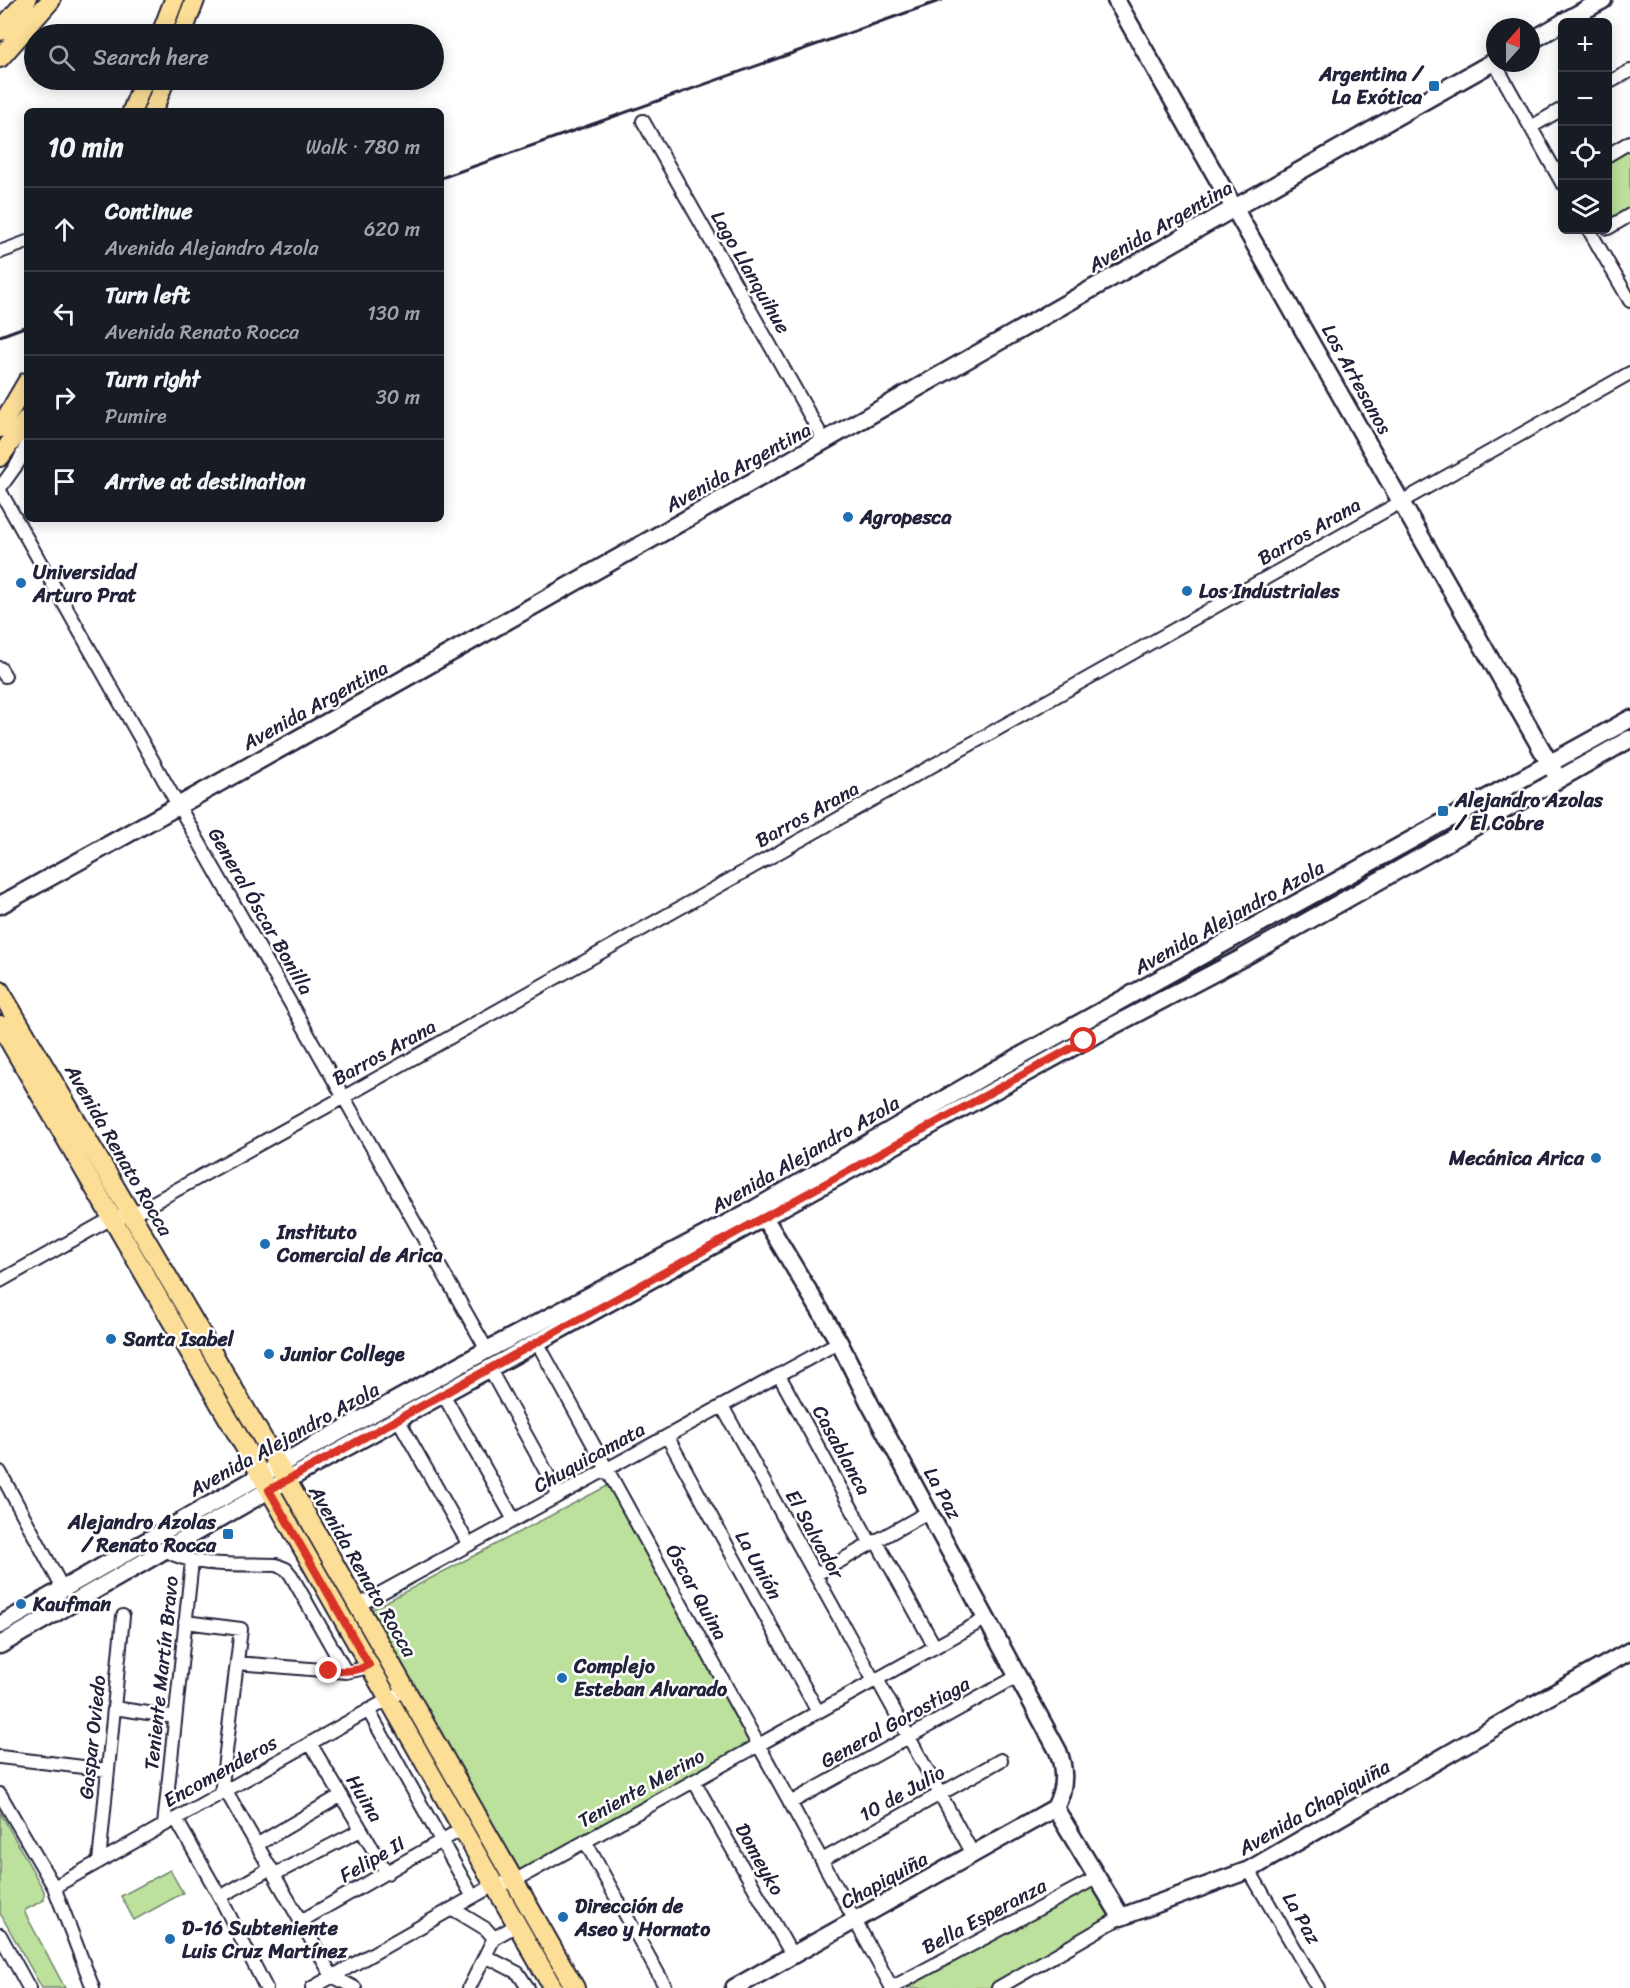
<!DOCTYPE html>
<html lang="en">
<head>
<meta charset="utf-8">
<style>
  :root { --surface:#171b24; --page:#20242c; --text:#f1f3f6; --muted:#9ea1a6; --line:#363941 }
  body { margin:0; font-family:Sriracha,sans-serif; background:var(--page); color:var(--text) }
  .controls { position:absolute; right:18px; top:18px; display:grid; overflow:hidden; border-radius:9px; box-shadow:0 3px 15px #0003 }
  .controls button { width:54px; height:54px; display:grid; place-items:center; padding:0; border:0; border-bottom:2px solid var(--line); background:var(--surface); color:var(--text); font:30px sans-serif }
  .compass { position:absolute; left:1486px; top:18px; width:54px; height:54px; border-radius:50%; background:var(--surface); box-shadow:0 3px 15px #0003; rotate:21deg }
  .stop { position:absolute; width:18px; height:18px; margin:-14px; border:4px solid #d93025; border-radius:50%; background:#fff }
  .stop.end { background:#d93025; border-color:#fff; box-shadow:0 2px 6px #0008 }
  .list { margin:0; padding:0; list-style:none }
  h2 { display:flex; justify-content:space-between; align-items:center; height:78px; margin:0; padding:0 24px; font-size:26px }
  h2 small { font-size:20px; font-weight:400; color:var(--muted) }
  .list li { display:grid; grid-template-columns:39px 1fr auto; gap:18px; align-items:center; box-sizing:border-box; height:84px; padding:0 24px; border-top:2px solid var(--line) }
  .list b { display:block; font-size:22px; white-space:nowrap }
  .list p { margin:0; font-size:20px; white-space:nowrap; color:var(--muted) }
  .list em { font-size:20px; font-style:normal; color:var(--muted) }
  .icon { flex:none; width:33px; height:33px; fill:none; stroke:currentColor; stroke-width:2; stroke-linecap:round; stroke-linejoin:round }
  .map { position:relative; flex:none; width:1630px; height:1988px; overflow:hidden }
  .search { position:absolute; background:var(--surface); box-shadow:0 3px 15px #0003; left:24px; top:24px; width:420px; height:66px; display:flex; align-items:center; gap:15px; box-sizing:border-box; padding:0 21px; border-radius:33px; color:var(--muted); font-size:22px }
  .panel { position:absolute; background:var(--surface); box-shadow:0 3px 15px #0003; left:24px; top:108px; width:420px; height:414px; border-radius:9px }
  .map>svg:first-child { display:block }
</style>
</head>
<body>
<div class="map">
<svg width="1630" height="1988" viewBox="0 0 1630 1988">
  <rect width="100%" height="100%" fill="#fff"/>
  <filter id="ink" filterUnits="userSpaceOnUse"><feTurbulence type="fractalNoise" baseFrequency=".0167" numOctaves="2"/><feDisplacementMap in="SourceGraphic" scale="12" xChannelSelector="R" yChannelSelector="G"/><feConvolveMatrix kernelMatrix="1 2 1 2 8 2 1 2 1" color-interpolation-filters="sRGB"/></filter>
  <g filter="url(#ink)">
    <path fill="#bce19c" stroke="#6f826c" stroke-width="1.5" d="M1630,146V210L1608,223V159Z
      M609,1485L753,1746L519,1873L370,1610Z
      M0,1812L44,1891V1900L25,1910V1913L65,1988H42L0,1913Z
      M170,1870L183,1893L134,1920L121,1896Z
      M1093,1885L1110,1911L1107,1919L989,1988H902Z"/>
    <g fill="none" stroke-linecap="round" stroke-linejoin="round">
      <g stroke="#22223b" stroke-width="16">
        <path id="street" d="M1494,62L1562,183
          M1608,83L1630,71
          M643,121L825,442
          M1531,127L1562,109
          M1608,155L1630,142
          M1608,228L1630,215
          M1589,230L1630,301
          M0,252L27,242
          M0,488L18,463L27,444
          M0,491L487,1350
          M0,668L5,676
          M0,1281L112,1218L131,1215L344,1097L1630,373
          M537,1342L892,1988
          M489,1368L559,1495
          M779,1375L871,1544
          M443,1394L514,1520
          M722,1406L874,1681
          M398,1419L469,1545
          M667,1436L818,1712
          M0,1472L63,1589
          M876,1541L935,1647
          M165,1550C196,1569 240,1563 276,1565L286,1569L291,1575L346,1672
          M815,1575L930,1511
          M357,1606L839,1342
          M185,1622L241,1629L221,1793
          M237,1663L346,1672L361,1669L369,1665
          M877,1679L973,1854
          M114,1708L175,1717
          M368,1710L473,1897
          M310,1743L387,1873
          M0,1757L108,1770
          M694,1781L792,1955
          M226,1791L332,1976L355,1988
          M0,1794L54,1887L93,1988
          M790,1803L1018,1676
          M176,1819L220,1897L266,1988
          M164,1825L192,1561
          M585,1841L666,1988
          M258,1844L340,1796
          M822,1860L1001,1760
          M99,1862L123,1616
          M1249,1870L1318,1988
          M275,1874L361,1830
          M54,1887L405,1690
          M220,1897L271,1868
          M453,1909L486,1929L494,1938
          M301,1921L462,1829
          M0,1935L29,1988
          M485,1956L518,1973L528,1988
          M312,1988L494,1885L514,1881L987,1618
          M469,1988L494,1938L517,1925
          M891,1988L1096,1878
          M998,1988L1121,1917"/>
      </g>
      <g stroke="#22223b" stroke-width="21">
        <path id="secondary" d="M1116,0L1555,773
          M1563,22L1603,0
          M1531,41L1562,23
          M0,905C501,628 996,341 1495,61
          M759,1211L770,1227L839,1342L870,1404L1058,1751C1066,1771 1065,1789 1055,1808
          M0,1625L288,1460L487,1350L756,1208L984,1076L1630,719
          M0,1645L269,1490L1084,1041L1244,957L1630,739
          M1055,1808L1121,1917L1249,1870L1519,1713L1630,1651
          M734,1988L1055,1808"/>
      </g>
      <g stroke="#22223b" stroke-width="22">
        <path id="primary" d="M0,31L27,0
          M161,34L174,0
          M182,34L195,0
          M0,58L51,0
          M132,111L144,80
          M153,111L165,80
          M0,428L27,382
          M0,457L27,419
          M0,991L273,1456L575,1988
          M0,1025L261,1475L553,1988"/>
      </g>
      <use href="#street" stroke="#fff" stroke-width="12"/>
      <use href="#secondary" stroke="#fff" stroke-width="16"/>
      <use href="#primary" stroke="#fcde96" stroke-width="18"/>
      <path stroke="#22223b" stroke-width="3" d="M441,178L942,0
        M0,336L27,326"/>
    </g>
  </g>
  <g fill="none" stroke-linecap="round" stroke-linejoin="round" filter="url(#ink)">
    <path stroke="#d93025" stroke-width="8" d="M329,1671C344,1671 356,1672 369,1665L269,1490L1084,1041"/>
  </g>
  <g fill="#1f6fb2" stroke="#fff" stroke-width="2">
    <rect x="1428" y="80" width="12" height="12" rx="3"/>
    <circle cx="848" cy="517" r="6"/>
    <circle cx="21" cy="583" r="6"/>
    <circle cx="1187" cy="591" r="6"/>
    <rect x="1437" y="805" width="12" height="12" rx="3"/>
    <circle cx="1596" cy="1158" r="6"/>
    <circle cx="265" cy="1244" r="6"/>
    <circle cx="111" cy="1339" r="6"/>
    <circle cx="269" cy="1354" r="6"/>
    <rect x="222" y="1528" width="12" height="12" rx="3"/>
    <circle cx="21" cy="1604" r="6"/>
    <circle cx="562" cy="1678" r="6"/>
    <circle cx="563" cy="1917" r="6"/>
    <circle cx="170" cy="1939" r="6"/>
  </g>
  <g text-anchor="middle" stroke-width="5" stroke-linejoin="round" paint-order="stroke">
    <g font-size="20" font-weight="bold" fill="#22223b" stroke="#fff" text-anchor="start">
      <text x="1422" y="81" text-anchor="end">Argentina /<tspan x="1422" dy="23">La Exótica</tspan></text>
      <text x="860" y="524">Agropesca</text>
      <text x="33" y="579">Universidad<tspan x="33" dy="23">Arturo Prat</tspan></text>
      <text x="1199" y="598">Los Industriales</text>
      <text x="1455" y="807">Alejandro Azolas<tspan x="1455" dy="23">/ El Cobre</tspan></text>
      <text x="1584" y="1165" text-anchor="end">Mecánica Arica</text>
      <text x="277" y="1239">Instituto<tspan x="277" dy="23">Comercial de Arica</tspan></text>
      <text x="123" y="1346">Santa Isabel</text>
      <text x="281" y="1361">Junior College</text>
      <text x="216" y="1529" text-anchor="end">Alejandro Azolas<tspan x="216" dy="23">/ Renato Rocca</tspan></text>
      <text x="33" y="1611">Kaufman</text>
      <text x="574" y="1673">Complejo<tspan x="574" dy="23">Esteban Alvarado</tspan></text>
      <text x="575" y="1913">Dirección de<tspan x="575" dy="23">Aseo y Hornato</tspan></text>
      <text x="182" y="1935">D-16 Subteniente<tspan x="182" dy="23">Luis Cruz Martínez</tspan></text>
    </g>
    <g font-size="20" fill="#22223b" stroke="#fff">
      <text transform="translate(1160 226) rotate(-30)" y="7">Avenida Argentina</text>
      <text transform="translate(751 272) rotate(60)" y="7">Lago Llanquihue</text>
      <text transform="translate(1357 379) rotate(61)" y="7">Los Artesanos</text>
      <text transform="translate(738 467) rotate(-29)" y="7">Avenida Argentina</text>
      <text transform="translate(1309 531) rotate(-30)" y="7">Barros Arana</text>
      <text transform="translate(315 705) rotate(-29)" y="7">Avenida Argentina</text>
      <text transform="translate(807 814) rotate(-29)" y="7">Barros Arana</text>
      <text transform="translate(261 911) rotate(60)" y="7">General Óscar Bonilla</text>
      <text transform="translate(1229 917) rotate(-29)" y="7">Avenida Alejandro Azola</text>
      <text transform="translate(384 1052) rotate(-29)" y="7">Barros Arana</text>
      <text transform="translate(119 1150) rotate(60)" y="7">Avenida Renato Rocca</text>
      <text transform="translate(805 1154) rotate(-30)" y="7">Avenida Alejandro Azola</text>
      <text transform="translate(284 1439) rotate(-29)" y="7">Avenida Alejandro Azola</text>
      <text transform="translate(842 1450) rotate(61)" y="7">Casablanca</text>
      <text transform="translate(589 1457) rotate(-29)" y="7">Chuquicamata</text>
      <text transform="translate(943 1493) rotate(61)" y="7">La Paz</text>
      <text transform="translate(815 1534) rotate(61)" y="7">El Salvador</text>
      <text transform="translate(759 1565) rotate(61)" y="7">La Unión</text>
      <text transform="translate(363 1571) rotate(60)" y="7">Avenida Renato Rocca</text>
      <text transform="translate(697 1592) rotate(61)" y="7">Óscar Quina</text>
      <text transform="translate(161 1673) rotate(-84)" y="7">Teniente Martín Bravo</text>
      <text transform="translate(895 1722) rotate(-29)" y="7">General Gorostiaga</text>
      <text transform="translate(92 1737) rotate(-84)" y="7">Gaspar Oviedo</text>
      <text transform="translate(220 1771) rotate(-29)" y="7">Encomenderos</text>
      <text transform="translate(641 1788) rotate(-29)" y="7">Teniente Merino</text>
      <text transform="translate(902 1793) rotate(-29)" y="7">10 de Julio</text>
      <text transform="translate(365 1798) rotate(59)" y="7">Huina</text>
      <text transform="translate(1314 1807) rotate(-30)" y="7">Avenida Chapiquiña</text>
      <text transform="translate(372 1859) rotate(-30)" y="7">Felipe II</text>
      <text transform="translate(760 1859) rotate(61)" y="7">Domeyko</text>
      <text transform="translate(884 1880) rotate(-29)" y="7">Chapiquiña</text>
      <text transform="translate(984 1916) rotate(-28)" y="7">Bella Esperanza</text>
      <text transform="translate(1302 1918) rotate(60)" y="7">La Paz</text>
    </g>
  </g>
</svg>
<div class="controls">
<button>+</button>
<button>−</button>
<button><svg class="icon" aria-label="locate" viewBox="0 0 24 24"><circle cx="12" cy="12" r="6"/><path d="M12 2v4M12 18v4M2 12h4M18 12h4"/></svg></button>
<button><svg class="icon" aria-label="layers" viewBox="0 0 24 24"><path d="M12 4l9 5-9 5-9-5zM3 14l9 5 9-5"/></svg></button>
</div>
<svg class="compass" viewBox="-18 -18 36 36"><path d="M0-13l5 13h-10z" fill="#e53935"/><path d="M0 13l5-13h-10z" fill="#9ea1a6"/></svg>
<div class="stop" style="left:1084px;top:1041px"></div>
<div class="stop end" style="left:329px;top:1671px"></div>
<div class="search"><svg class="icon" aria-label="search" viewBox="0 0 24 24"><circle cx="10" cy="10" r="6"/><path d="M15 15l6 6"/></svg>Search here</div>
<section class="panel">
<h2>10 min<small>Walk · 780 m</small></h2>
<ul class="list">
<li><svg class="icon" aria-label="ahead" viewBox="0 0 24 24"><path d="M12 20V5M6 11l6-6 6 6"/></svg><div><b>Continue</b><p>Avenida Alejandro Azola</p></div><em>620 m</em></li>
<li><svg class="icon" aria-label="left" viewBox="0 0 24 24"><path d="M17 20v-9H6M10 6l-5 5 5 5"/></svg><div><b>Turn left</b><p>Avenida Renato Rocca</p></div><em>130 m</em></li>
<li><svg class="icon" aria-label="right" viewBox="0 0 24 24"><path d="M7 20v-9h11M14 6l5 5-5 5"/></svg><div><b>Turn right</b><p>Pumire</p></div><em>30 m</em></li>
<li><svg class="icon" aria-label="arrive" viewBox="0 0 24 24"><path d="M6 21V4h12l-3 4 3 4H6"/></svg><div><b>Arrive at destination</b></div></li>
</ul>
</section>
</div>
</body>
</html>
